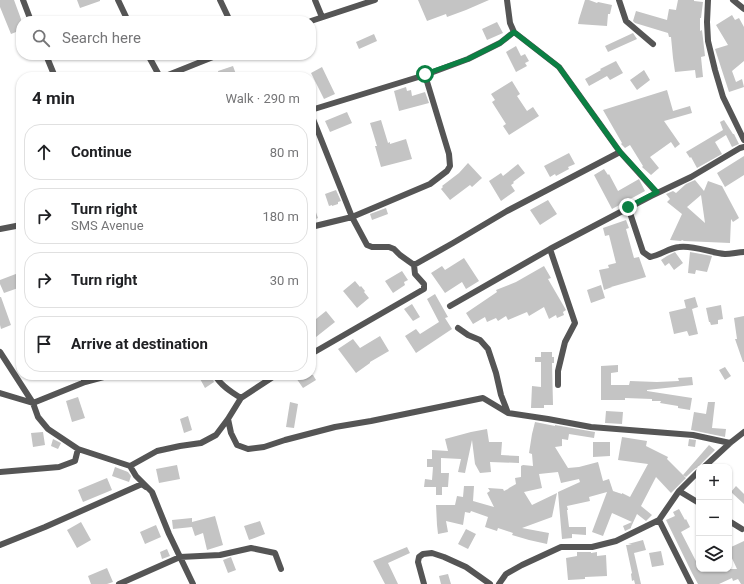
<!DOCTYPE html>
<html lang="en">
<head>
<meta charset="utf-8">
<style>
  :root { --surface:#fff; --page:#f2f2f2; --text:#202124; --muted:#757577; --line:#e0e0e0 }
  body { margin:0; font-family:Roboto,sans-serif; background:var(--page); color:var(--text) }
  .controls { position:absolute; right:12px; bottom:12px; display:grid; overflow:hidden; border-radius:8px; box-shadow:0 1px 3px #0004 }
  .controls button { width:36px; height:36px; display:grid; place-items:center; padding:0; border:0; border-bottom:1px solid var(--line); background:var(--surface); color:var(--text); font:20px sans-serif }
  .stop { position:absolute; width:12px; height:12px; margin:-9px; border:3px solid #0b8043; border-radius:50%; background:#fff }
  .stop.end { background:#0b8043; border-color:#fff; box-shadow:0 1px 4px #0008 }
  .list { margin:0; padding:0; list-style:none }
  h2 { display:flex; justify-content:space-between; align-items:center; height:52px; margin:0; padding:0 16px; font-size:17px }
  h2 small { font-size:13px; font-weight:400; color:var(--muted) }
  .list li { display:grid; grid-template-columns:26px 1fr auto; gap:12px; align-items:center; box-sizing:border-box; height:56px; margin:0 8px 8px; padding:0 8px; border:1px solid var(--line); border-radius:16px }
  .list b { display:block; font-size:15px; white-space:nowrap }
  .list p { margin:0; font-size:13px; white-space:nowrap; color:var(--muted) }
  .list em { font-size:13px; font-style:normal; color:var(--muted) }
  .icon { flex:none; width:22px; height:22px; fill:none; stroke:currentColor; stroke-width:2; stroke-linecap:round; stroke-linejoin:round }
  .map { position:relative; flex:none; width:744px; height:584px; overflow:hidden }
  .search { position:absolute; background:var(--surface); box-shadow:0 1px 3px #0004; left:16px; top:16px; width:300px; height:44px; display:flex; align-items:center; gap:10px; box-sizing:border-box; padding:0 14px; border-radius:16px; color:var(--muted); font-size:15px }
  .panel { position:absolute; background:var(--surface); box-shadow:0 1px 3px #0004; left:16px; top:72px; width:300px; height:308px; border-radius:16px }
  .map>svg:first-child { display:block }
</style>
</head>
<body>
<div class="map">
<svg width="744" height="584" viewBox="0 0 744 584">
  <rect width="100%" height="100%" fill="#fff"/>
  <path fill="#c4c4c4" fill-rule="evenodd" d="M0,0H14L21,19V30L11,34L0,7Z
    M77,0H100V1L80,8Z
    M418,0H489L466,10L447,17L446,14L427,21Z
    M585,0H589L597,3L598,2L612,5L610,14H608L607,26L578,24L579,19Z
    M678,0H694V1L703,2L701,18H700V31L702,30L705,56L701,57L703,77L696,78L695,70L675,72L673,58L671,37H669L668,33L635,23L633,21L636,11L667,20L669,9L676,10Z
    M732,15L735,20L739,18L744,27V61L732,71L736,82L742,79L744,87L729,92L715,49L728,45L716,25Z
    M497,22L503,33L487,40L482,29Z
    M633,33L637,39L608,52L605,46Z
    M374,34L377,41L359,49L356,42Z
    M516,46L521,56L525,54L529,61L525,63L527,66L516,72L506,52Z
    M616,61L623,73L610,80L607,76L589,86L585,79L601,70L600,69Z
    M233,66L237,77H219L218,71Z
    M322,67L335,94L324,99L311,73Z
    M644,70L650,80L637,90L630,80Z
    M512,81L520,94L517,96L527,111L533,107L539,116L509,135L503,126L506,124L492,102L495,100L491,94Z
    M406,87L407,91L411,90L412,96L425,92L429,103L399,111L394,91Z
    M667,90L673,111L690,106L692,113L664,121L680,144L675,148L671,142L650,157L659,168L651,175L642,167L643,166L630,145L625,148L621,144L622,143L603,110Z
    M347,112L352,123L330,132L325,121Z
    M381,120L388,143L390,142V144L406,139L412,159L381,167L375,146H377L370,123Z
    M724,120L733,134H734L739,144L732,147L726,135L715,142L722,154L697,168L691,157L690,158L686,152L723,130L720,122Z
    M569,153L575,164L568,167L569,169L556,176L555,174L550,177L544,166Z
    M744,156V175L725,187L717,173Z
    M468,163L482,178L472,187L470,185L450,200L441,189L443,187L442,186L459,173Z
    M518,164L525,173L513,182L514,183L511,185L515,191L501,201L489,181L501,173L503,176Z
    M604,169L608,175L609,174L618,191L639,179L645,191L612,209L594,175Z
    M695,180L704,191L708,181L722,186L739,218L733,222L731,219L730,243L684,241L682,240L681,241L670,240L682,214L667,202L670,199L666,194L673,191L676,193L686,184ZM701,195L705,223L687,207Z
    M336,190L341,201L338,202V204L332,206V205L329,206L325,194Z
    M548,200L557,214L540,225L530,210Z
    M311,201H312L318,218L311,221Z
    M386,208L388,214L372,220L370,214Z
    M626,220L629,228L626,229L634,258L639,257L646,277L611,287H612L604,290L599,270L609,268L608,265L616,263L609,235L605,236L603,228Z
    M675,252L683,263L674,270L669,263L665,266L661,260L667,256Z
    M690,252L712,256L707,272L696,270L695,274L688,273Z
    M464,258L479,281L466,289L462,282L445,293L431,273L442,266L445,270Z
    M544,266L551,278L548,279L566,310L563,312L564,315L557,318L556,315L549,319L544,307L529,316L527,312L508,320L506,316L498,321L496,318L487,322L485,317L473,324L466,313L497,292L496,290L516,282Z
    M402,271L408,280L404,282L405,285L393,293L385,281Z
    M21,272V287L4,293L0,284V280Z
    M355,281L360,287L361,286L365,291L364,292L369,298L357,308L343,291Z
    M601,285L605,298L591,303L587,290Z
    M435,294L448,317L445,318L452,329L416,353L405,336L416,329L420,334L439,322L427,299Z
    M0,297H1L11,325L1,329L0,325Z
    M695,297L698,307L692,309L698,334L689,336L687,331L674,334L669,312L686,308L684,300Z
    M412,304L420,317L413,321L404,309Z
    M721,305L723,319L718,320V324L711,325L710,322H709L706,308Z
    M326,311L335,322L311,341V323Z
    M744,316V362H743L735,339H737L734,318Z
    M380,336L389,351L370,362V363L356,373L338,349L353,339L360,348Z
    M541,352H552V357H554V363H552L553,405H544V408H531L532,386L541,387V362H535V357H541Z
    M618,365V372L611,373V385H629L630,381L657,382L679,381L678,378L692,377L693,385L647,390V391L692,398L690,410L678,408V406L660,403L661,401H652V399L625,398V400H601V366Z
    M725,367L731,376L725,380L719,370Z
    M198,375H211L214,382L205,388Z
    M294,375H313L316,380L303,388Z
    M78,397L85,418L72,422L66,401Z
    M290,402L298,404L294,428L286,427Z
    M708,402H715L712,428L726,429L725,437L691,430L694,412L706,414Z
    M606,411L623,412L622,424L605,423Z
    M188,416L192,430L184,433L180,419Z
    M535,422L555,426V425L595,432L594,438L569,434L568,440L562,439V446L555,447L568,468L579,467L598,462L603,481L609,479L613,491L622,494V493L630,497L648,464L618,460L622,437L647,441L646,446L668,457L667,459L686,478L671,493L656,477L641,506L652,515L646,521L637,514L631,527V528L625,531L623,526L632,522L612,513L603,536L592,532L607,492L589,497L590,501L567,506L568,510H567L569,527H586V535L572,534V538L562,539L558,492L580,482L579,479L561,483L558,472L539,474L542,488L524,492L532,505L557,493L552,517L522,528L549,533L547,544L529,540L512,535L513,533L498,528L497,531L485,527L488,517L471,511L470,513L465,512L463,525L446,521L448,532L438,534L437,525L436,505H455L457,496L463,497L464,486H474L473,501L494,507L487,493L490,491L488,488L503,489L504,491L508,489L509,488L516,484L515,478L521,477V466L523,465L533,466L532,454L529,453L532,434Z
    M487,429L489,442H502L501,455L519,456V463L490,462L491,472L480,473L475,464L472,440L465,473L458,472L461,459L441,458V473H449L448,487H442V495H436V487H424L425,479L432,480L433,467H427V459H432V450L448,451L445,439L471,432Z
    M43,432L45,445L33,447L31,433Z
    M53,439L61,443L58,449L51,446Z
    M689,439L696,440L695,447L688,446Z
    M593,442H610V456L593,457Z
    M709,445L715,450L701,464L699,467L696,468L686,477L683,475Z
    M177,465L180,479L159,483L156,469Z
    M115,467L128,472L131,476L129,482L112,476Z
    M107,478L112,490L83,502L78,490Z
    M736,486L744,494V504L731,492Z
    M679,509L685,520L686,519L690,527L681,532L699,567V569H737L729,552V548L744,541V584H741L738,579L733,581L732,578L719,584H698L692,573L666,520L675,516L673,512Z
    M215,516L223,545L207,550L203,533L195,536L192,527L173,529L172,520L192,518V522Z
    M260,521L265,534L249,540L244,526Z
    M81,522L91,540L77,548L67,530Z
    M156,525L161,537L145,544L140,532Z
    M466,529L476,534L468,549L458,544Z
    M643,540L646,550L634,553L641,584H635L634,580L632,581L631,574L632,573L626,545H632L628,544Z
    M407,547L410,553L388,563L398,584H385L373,561Z
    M167,549L170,556L162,559L160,552Z
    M661,551L664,565L652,567L649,553Z
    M577,552H591V553L597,552V556L606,555L607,576L585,577V579L568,580L566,558L577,556Z
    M231,557L236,570L228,573L223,560Z
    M107,568L113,582L107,584H91L88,576Z
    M448,574L451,584H441L439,576Z"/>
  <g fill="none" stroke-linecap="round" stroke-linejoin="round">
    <path stroke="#555" stroke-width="6" d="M23,0L31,21
      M118,0L128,21
      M220,0L230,21
      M315,0L322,17
      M507,0L510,23L514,32L559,67L620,152L657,193
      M619,0L626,21L653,44
      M708,0L707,22L708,41L715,70L723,97L744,140
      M733,0L744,9
      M311,21L375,0
      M46,55L55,77
      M148,55L160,77
      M163,77L218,55
      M311,110L425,75L468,59L500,43L514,32
      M311,114L352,217L367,245L372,247H389L394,249L400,255L414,265L415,274L424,284V289L311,354
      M628,207L643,252L650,257C661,255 669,248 679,247C695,245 710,253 725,254C732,254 738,252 744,252
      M311,227L352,217L430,184L447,171L450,166L449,154L425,75
      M0,229L21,225
      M550,249L575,323L565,342L558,371V385
      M414,265L453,243L507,211L620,152
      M450,306L550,249L651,196L691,177L740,148L744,147
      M458,328L468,335L480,340L488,349L496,373L501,395L508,413
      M0,352L33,403L38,417L48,429L78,449L130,466L136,476L152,492L169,534L193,584
      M82,375L85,382L111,375
      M215,375C220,385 231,392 241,398
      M0,393L33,403L85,382
      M228,419L231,433L237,445L248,449L264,447L285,440L335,427L371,421L483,398L508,413L548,419L591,427L693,435L730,443
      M130,466L157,451L180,446L201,443L216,435L228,419L241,398L276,375
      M704,467L730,443L744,432
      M0,472L59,467L75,461L78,449
      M679,491L699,503
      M659,520L691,584
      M729,521L742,529
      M0,545L45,527L142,484L146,487
      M119,584L180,557L220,555L251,548L275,553L281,569
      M424,584L418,562L419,557L423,554L432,553L444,557L466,567L490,584
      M499,584L506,574L522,565L561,547H592L616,541L659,520L679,491L699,471"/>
  </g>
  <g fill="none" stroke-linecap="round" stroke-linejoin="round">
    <path stroke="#0b8043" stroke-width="5" d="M425,74L468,59L500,43L514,32L559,67L620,152L657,192L628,207"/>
  </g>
</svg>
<div class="controls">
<button>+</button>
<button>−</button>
<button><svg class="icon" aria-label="layers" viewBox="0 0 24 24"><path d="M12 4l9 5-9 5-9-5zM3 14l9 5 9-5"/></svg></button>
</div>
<div class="stop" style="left:425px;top:74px"></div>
<div class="stop end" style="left:628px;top:207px"></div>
<div class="search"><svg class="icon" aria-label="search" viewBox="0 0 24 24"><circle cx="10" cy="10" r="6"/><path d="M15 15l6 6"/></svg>Search here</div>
<section class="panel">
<h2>4 min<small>Walk · 290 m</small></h2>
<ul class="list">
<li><svg class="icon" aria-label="ahead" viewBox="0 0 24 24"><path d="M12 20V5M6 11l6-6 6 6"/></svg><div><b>Continue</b></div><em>80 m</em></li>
<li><svg class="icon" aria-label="right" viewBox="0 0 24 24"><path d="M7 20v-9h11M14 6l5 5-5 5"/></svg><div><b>Turn right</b><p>SMS Avenue</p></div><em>180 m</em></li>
<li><svg class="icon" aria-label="right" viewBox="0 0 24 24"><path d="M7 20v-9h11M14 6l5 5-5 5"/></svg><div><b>Turn right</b></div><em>30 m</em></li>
<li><svg class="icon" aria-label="arrive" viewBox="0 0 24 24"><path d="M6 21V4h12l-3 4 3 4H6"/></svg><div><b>Arrive at destination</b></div></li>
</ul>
</section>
</div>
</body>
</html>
